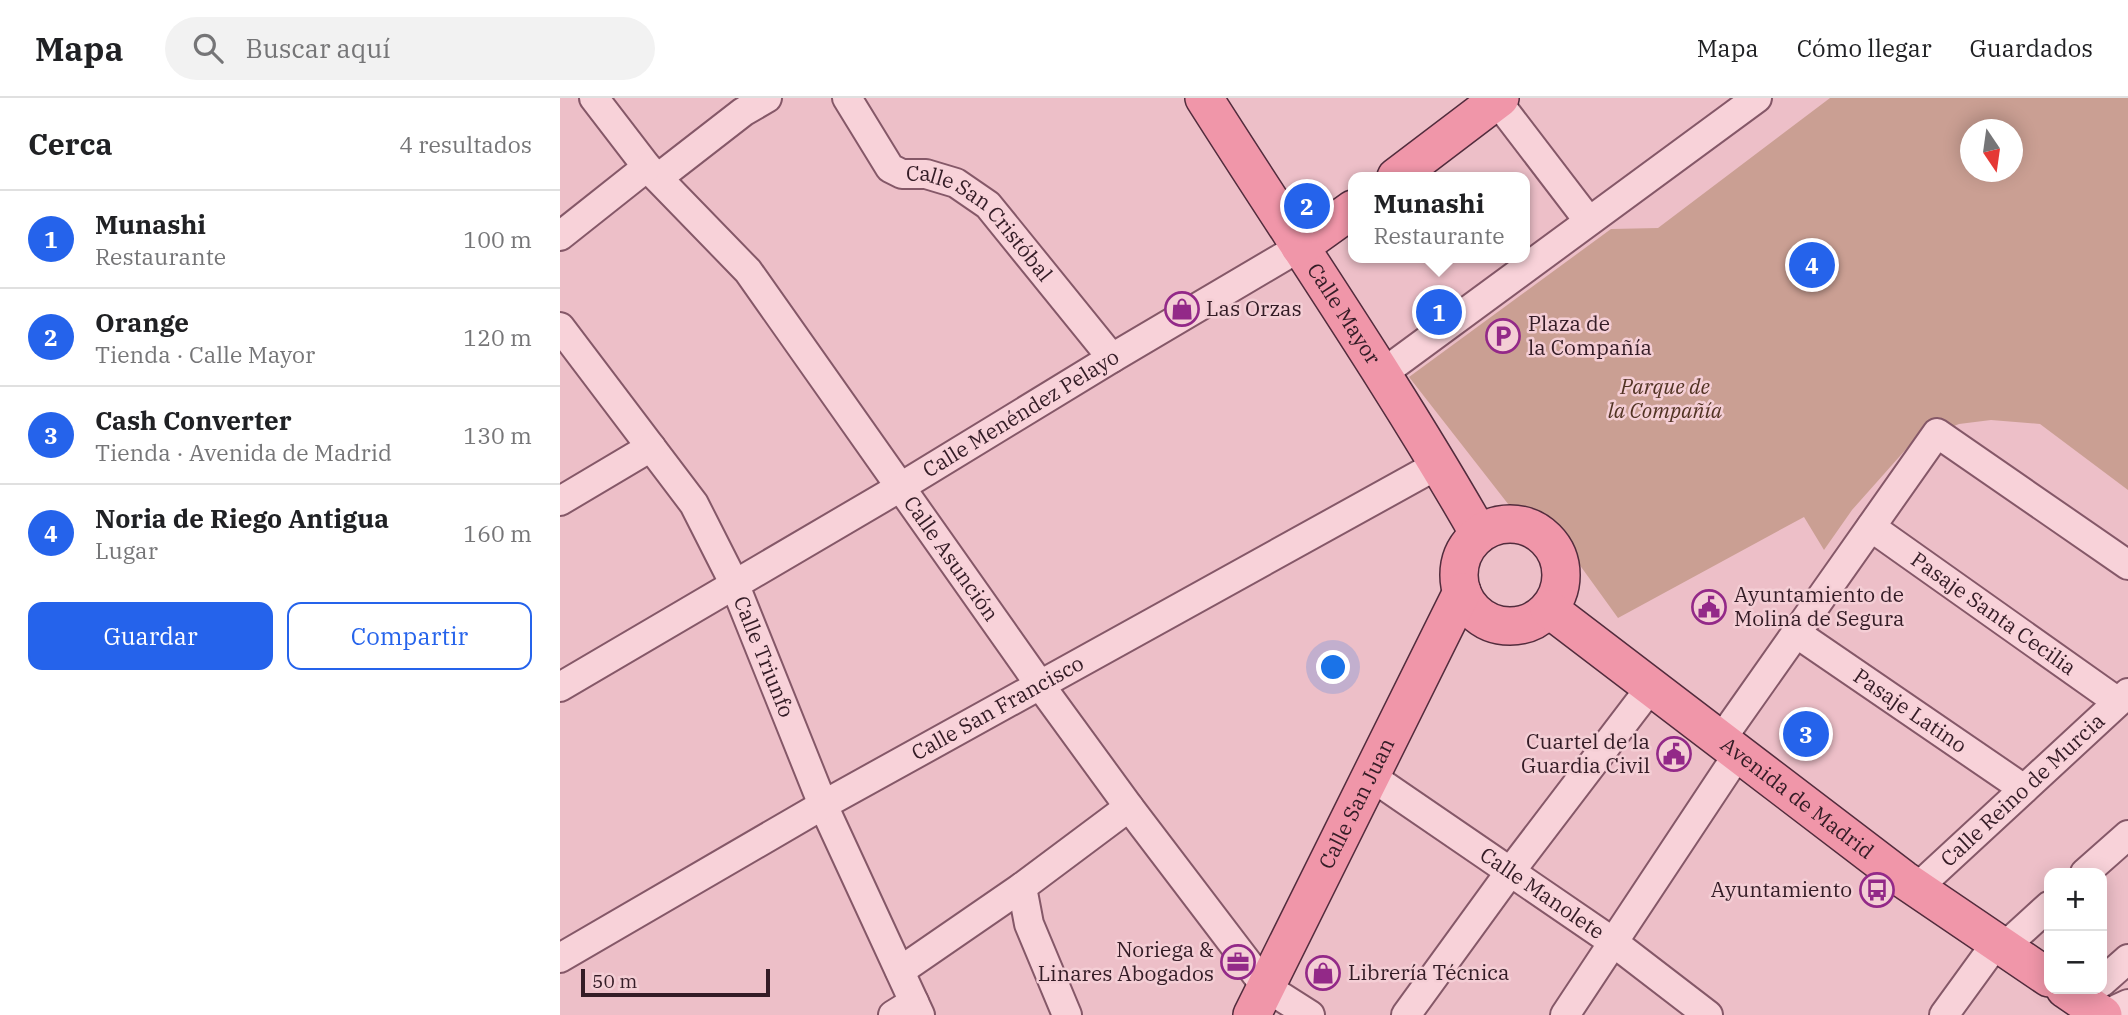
<!DOCTYPE html>
<html lang="es">
<head>
<meta charset="utf-8">
<style>
  :root { --surface:#fff; --page:#f2f2f2; --text:#202124; --muted:#757577; --line:#e0e0e0; --accent:#2563eb }
  body { margin:0; font-family:"IBM Plex Serif",serif; background:var(--page); color:var(--text) }
  .controls { position:absolute; right:21px; bottom:21px; display:grid; overflow:hidden; border-radius:14px; box-shadow:0 4px 18px #0003 }
  .controls button { width:63px; height:63px; display:grid; place-items:center; padding:0; border:0; border-bottom:2px solid var(--line); background:var(--surface); color:var(--text); font:35px sans-serif }
  .compass { position:absolute; left:1400px; top:21px; width:63px; height:63px; border-radius:50%; background:var(--surface); box-shadow:0 4px 18px #0003; rotate:167deg }
  .scale { position:absolute; left:21px; bottom:18px; width:189px; box-sizing:border-box; padding-left:7px; border:4px solid #341c26; border-top:0; font-size:19px; line-height:24px; white-space:nowrap; color:#341c26; -webkit-text-stroke:5px #f4ced5; paint-order:stroke }
  .you { position:absolute; left:774px; top:570px; width:24px; height:24px; margin:-18px; border:5px solid #fff; border-radius:50%; background:#1a73e8; box-shadow:0 0 0 10px #1a73e833 }
  .badge { display:grid; place-items:center; width:46px; height:46px; border-radius:50%; background:var(--accent); color:#fff; font-size:23px; font-weight:700 }
  .pin { position:absolute; translate:-50% -50%; border:4px solid #fff; box-shadow:0 2px 7px #0006 }
  .popup { position:absolute; left:788px; top:74px; width:182px; height:91px; box-sizing:border-box; display:grid; place-content:center; border-radius:14px; background:var(--surface); filter:drop-shadow(0 2px 5px #0005); font-size:23px; white-space:nowrap; color:var(--muted) }
  .popup b { font-size:26px; color:var(--text) }
  .popup::after { content:''; position:absolute; left:50%; top:100%; margin-left:-14px; border:14px solid transparent; border-top-color:var(--surface) }
  .list { margin:0; padding:0; list-style:none }
  h2 { display:flex; justify-content:space-between; align-items:center; height:91px; margin:0; padding:0 28px; font-size:30px }
  h2 small { font-size:23px; font-weight:400; color:var(--muted) }
  .list li { display:grid; grid-template-columns:46px 1fr auto; gap:21px; align-items:center; box-sizing:border-box; height:98px; padding:0 28px; border-top:2px solid var(--line) }
  .list b { display:block; font-size:26px; white-space:nowrap }
  .list p { margin:0; font-size:23px; white-space:nowrap; color:var(--muted) }
  .list em { font-size:23px; font-style:normal; color:var(--muted) }
  .actions { display:flex; gap:14px; padding:21px 28px }
  .actions a { flex:1; padding:16px 0; border:2px solid var(--accent); border-radius:14px; text-align:center; font-size:24px; color:var(--accent) }
  .actions .main { background:var(--accent); color:#fff }
  .icon { flex:none; width:38px; height:38px; fill:none; stroke:currentColor; stroke-width:2; stroke-linecap:round; stroke-linejoin:round }
  .map { position:relative; flex:none; width:1568px; height:917px; overflow:hidden }
  header { display:flex; align-items:center; gap:42px; box-sizing:border-box; height:98px; padding:0 35px; background:var(--surface); border-bottom:2px solid var(--line) }
  header strong { font-size:33px }
  nav { display:flex; gap:38px; margin-inline-start:auto; font-size:24px }
  .search { width:490px; height:63px; background:var(--page); display:flex; align-items:center; gap:18px; box-sizing:border-box; padding:0 24px; border-radius:38px; color:var(--muted); font-size:26px }
  main { display:flex }
  aside { flex:1; background:var(--surface) }
  .map>svg:first-child { display:block }
</style>
</head>
<body>
<header>
<strong>Mapa</strong>
<div class="search"><svg class="icon" aria-label="search" viewBox="0 0 24 24"><circle cx="10" cy="10" r="6"/><path d="M15 15l6 6"/></svg>Buscar aquí</div>
<nav><a>Mapa</a><a>Cómo llegar</a><a>Guardados</a></nav>
</header>
<main>
<aside>
<h2>Cerca<small>4 resultados</small></h2>
<ul class="list">
<li><span class="badge">1</span><div><b>Munashi</b><p>Restaurante</p></div><em>100 m</em></li>
<li><span class="badge">2</span><div><b>Orange</b><p>Tienda · Calle Mayor</p></div><em>120 m</em></li>
<li><span class="badge">3</span><div><b>Cash Converter</b><p>Tienda · Avenida de Madrid</p></div><em>130 m</em></li>
<li><span class="badge">4</span><div><b>Noria de Riego Antigua</b><p>Lugar</p></div><em>160 m</em></li>
</ul>
<div class="actions"><a class="main">Guardar</a><a>Compartir</a></div>
</aside>
<div class="map">
<svg width="1568" height="917" viewBox="0 0 1568 917">
  <rect width="100%" height="100%" fill="#edbfc8"/>
  <path fill="#ca9f93" fill-rule="evenodd" d="M1270,0H1568V392L1480,326L1431,322L1399,326L1377,335L1356,340L1292,412L1264,452L1244,419L1058,520L993,430L959,420L849,279L1051,131L1098,130ZM1410,32H1452V74H1410Z"/>
  <g fill="none" stroke-linecap="round" stroke-linejoin="round">
    <g stroke="#855868" stroke-width="32">
      <g id="minor">
        <path id="s1" d="M34,0L87,69L188,173L480,587L569,709L706,889L750,917"/>
        <path id="s2" d="M287,0L330,70L342,76H366L396,85L428,107L552,260"/>
        <path d="M937,3L1028,122"/>
        <path d="M98,80L183,14L207,0"/>
        <path d="M0,138L87,69"/>
        <path id="s3" d="M0,229L134,406L174,485L263,707L360,917"/>
        <path d="M823,275L1197,0"/>
        <path d="M0,403L91,349"/>
        <path id="s4" d="M1311,429L1558,604"/>
        <path id="s5" d="M1236,535L1464,691"/>
        <path id="s6" d="M0,589L339,390L552,260L740,149"/>
        <path d="M1160,643L1377,335L1568,467"/>
        <path id="s7" d="M812,679L1053,844L1148,917"/>
        <path d="M1525,775L1568,737"/>
        <path id="s8" d="M1357,790L1568,595"/>
        <path d="M1444,849L1489,808"/>
        <path id="s9" d="M0,860L263,707L879,366"/>
        <path d="M340,873L462,789"/>
        <path d="M1542,884L1568,861"/>
        <path d="M333,917L354,904"/>
        <path d="M507,917L469,826L462,789L569,709"/>
        <path d="M846,917L950,774L1091,589"/>
        <path d="M1005,917L1178,656"/>
        <path d="M1384,917L1437,844"/>
        <path d="M1544,917L1568,906"/>
      </g>
    </g>
    <g stroke="#522c3d" stroke-width="40">
      <g id="major">
        <path id="s10" d="M644,0C736,145 834,287 919,436"/>
        <path d="M836,79L940,0"/>
        <path d="M740,149L793,111"/>
        <circle cx="950" cy="477" r="51"/>
        <path id="s11" d="M989,511L1343,781L1489,880"/>
        <path d="M1505,891L1543,917"/>
        <path id="s12" d="M692,917L902,494"/>
      </g>
    </g>
    <use href="#minor" stroke="#f8d2d9" stroke-width="28"/>
    <use href="#major" stroke="#f096a9" stroke-width="37"/>
  </g>
  <defs>
    <g id="shop-ring" transform="scale(1.75)"><circle r="9.5" fill="#f4ced5" stroke="#932988" stroke-width="1.5"/><path d="M-5-2.5h2.3a2.7 3.5 0 0 1 5.4 0H5L5.5 6h-11ZM-1.5-2.5h3a1.5 2.3 0 0 0-3 0Z" fill="#932988"/></g>
    <g id="parking-ring" transform="scale(1.75)"><circle r="9.5" fill="#f4ced5" stroke="#932988" stroke-width="1.5"/><path d="M-3.5-5.5H1a3.5 3.5 0 0 1 0 7H-1V5.5H-3.5ZM-1-3.4V-.6H.8a1.4 1.4 0 0 0 0-2.8Z" fill="#932988"/></g>
    <g id="civic-ring" transform="scale(1.75)"><circle r="9.5" fill="#f4ced5" stroke="#932988" stroke-width="1.5"/><path d="M-.6-6.5H3V-4.5H.6V-3L4-1V1h2V6H-6V1h2V-1L-.6-3ZM-1.2 2.5V6h2.4V2.5Z" fill="#932988"/></g>
    <g id="bus-ring" transform="scale(1.75)"><circle r="9.5" fill="#f4ced5" stroke="#932988" stroke-width="1.5"/><path d="M-5-6H5V4H4V6H2V4H-2V6H-4V4H-5ZM-3.5-4V0h7V-4ZM-3.5 1.2v1.5H-2V1.2ZM2 1.2v1.5H3.5V1.2Z" fill="#932988"/></g>
    <g id="office-ring" transform="scale(1.75)"><circle r="9.5" fill="#f4ced5" stroke="#932988" stroke-width="1.5"/><path d="M-6-3h4V-5.5h4V-3h4V5H-6ZM-1-4.5V-3h2v-1.5ZM-6 0V1H6V0Z" fill="#932988"/></g>
  </defs>
  <g fill-rule="evenodd">
    <use href="#shop-ring" x="622" y="211"/>
    <use href="#parking-ring" x="943" y="238"/>
    <use href="#civic-ring" x="1149" y="509"/>
    <use href="#civic-ring" x="1114" y="656"/>
    <use href="#bus-ring" x="1317" y="792"/>
    <use href="#office-ring" x="678" y="864"/>
    <use href="#shop-ring" x="763" y="875"/>
  </g>
  <g text-anchor="middle" stroke-width="5" stroke-linejoin="round" paint-order="stroke">
    <g font-size="21" fill="#341c26" stroke="#f4ced5">
      <text dy="7" stroke="none"><textPath href="#s2" startOffset="192">Calle San Cristóbal</textPath></text>
      <text dy="7" stroke="none"><textPath href="#s10" startOffset="257">Calle Mayor</textPath></text>
      <text dy="7" stroke="none"><textPath href="#s6" startOffset="536">Calle Menéndez Pelayo</textPath></text>
      <text dy="7" stroke="none"><textPath href="#s1" startOffset="584">Calle Asunción</textPath></text>
      <text dy="7" stroke="none"><textPath href="#s4" startOffset="150">Pasaje Santa Cecilia</textPath></text>
      <text dy="7" stroke="none"><textPath href="#s3" startOffset="390">Calle Triunfo</textPath></text>
      <text dy="7" stroke="none"><textPath href="#s9" startOffset="504">Calle San Francisco</textPath></text>
      <text dy="7" stroke="none"><textPath href="#s5" startOffset="138">Pasaje Latino</textPath></text>
      <text dy="7" stroke="none"><textPath href="#s8" startOffset="144">Calle Reino de Murcia</textPath></text>
      <text dy="7" stroke="none"><textPath href="#s11" startOffset="312">Avenida de Madrid</textPath></text>
      <text dy="7" stroke="none"><textPath href="#s12" startOffset="236">Calle San Juan</textPath></text>
      <text dy="7" stroke="none"><textPath href="#s7" startOffset="206">Calle Manolete</textPath></text>
    </g>
    <g font-size="21" fill="#341c26" stroke="#f4ced5" text-anchor="start">
      <text x="646" y="218">Las Orzas</text>
      <text x="968" y="233">Plaza de<tspan x="968" dy="24">la Compañía</tspan></text>
      <text x="1174" y="504">Ayuntamiento de<tspan x="1174" dy="24">Molina de Segura</tspan></text>
      <text x="1090" y="651" text-anchor="end">Cuartel de la<tspan x="1090" dy="24">Guardia Civil</tspan></text>
      <text x="1292" y="799" text-anchor="end">Ayuntamiento</text>
      <text x="654" y="859" text-anchor="end">Noriega &amp;<tspan x="654" dy="24">Linares Abogados</tspan></text>
      <text x="788" y="882">Librería Técnica</text>
    </g>
    <g font-size="21" font-style="italic" fill="#513323" stroke="#f4ced5">
      <text x="1105" y="296">Parque de<tspan x="1105" dy="24">la Compañía</tspan></text>
    </g>
  </g>
</svg>
<div class="controls">
<button>+</button>
<button>−</button>
</div>
<svg class="compass" viewBox="-18 -18 36 36"><path d="M0-13l5 13h-10z" fill="#e53935"/><path d="M0 13l5-13h-10z" fill="#757577"/></svg>
<div class="scale">50 m</div>
<div class="you"></div>
<div class="pin badge" style="left:879px;top:214px">1</div>
<div class="popup"><b>Munashi</b>Restaurante</div>
<div class="pin badge" style="left:747px;top:108px">2</div>
<div class="pin badge" style="left:1246px;top:636px">3</div>
<div class="pin badge" style="left:1252px;top:167px">4</div>
</div>
</main>
</body>
</html>
